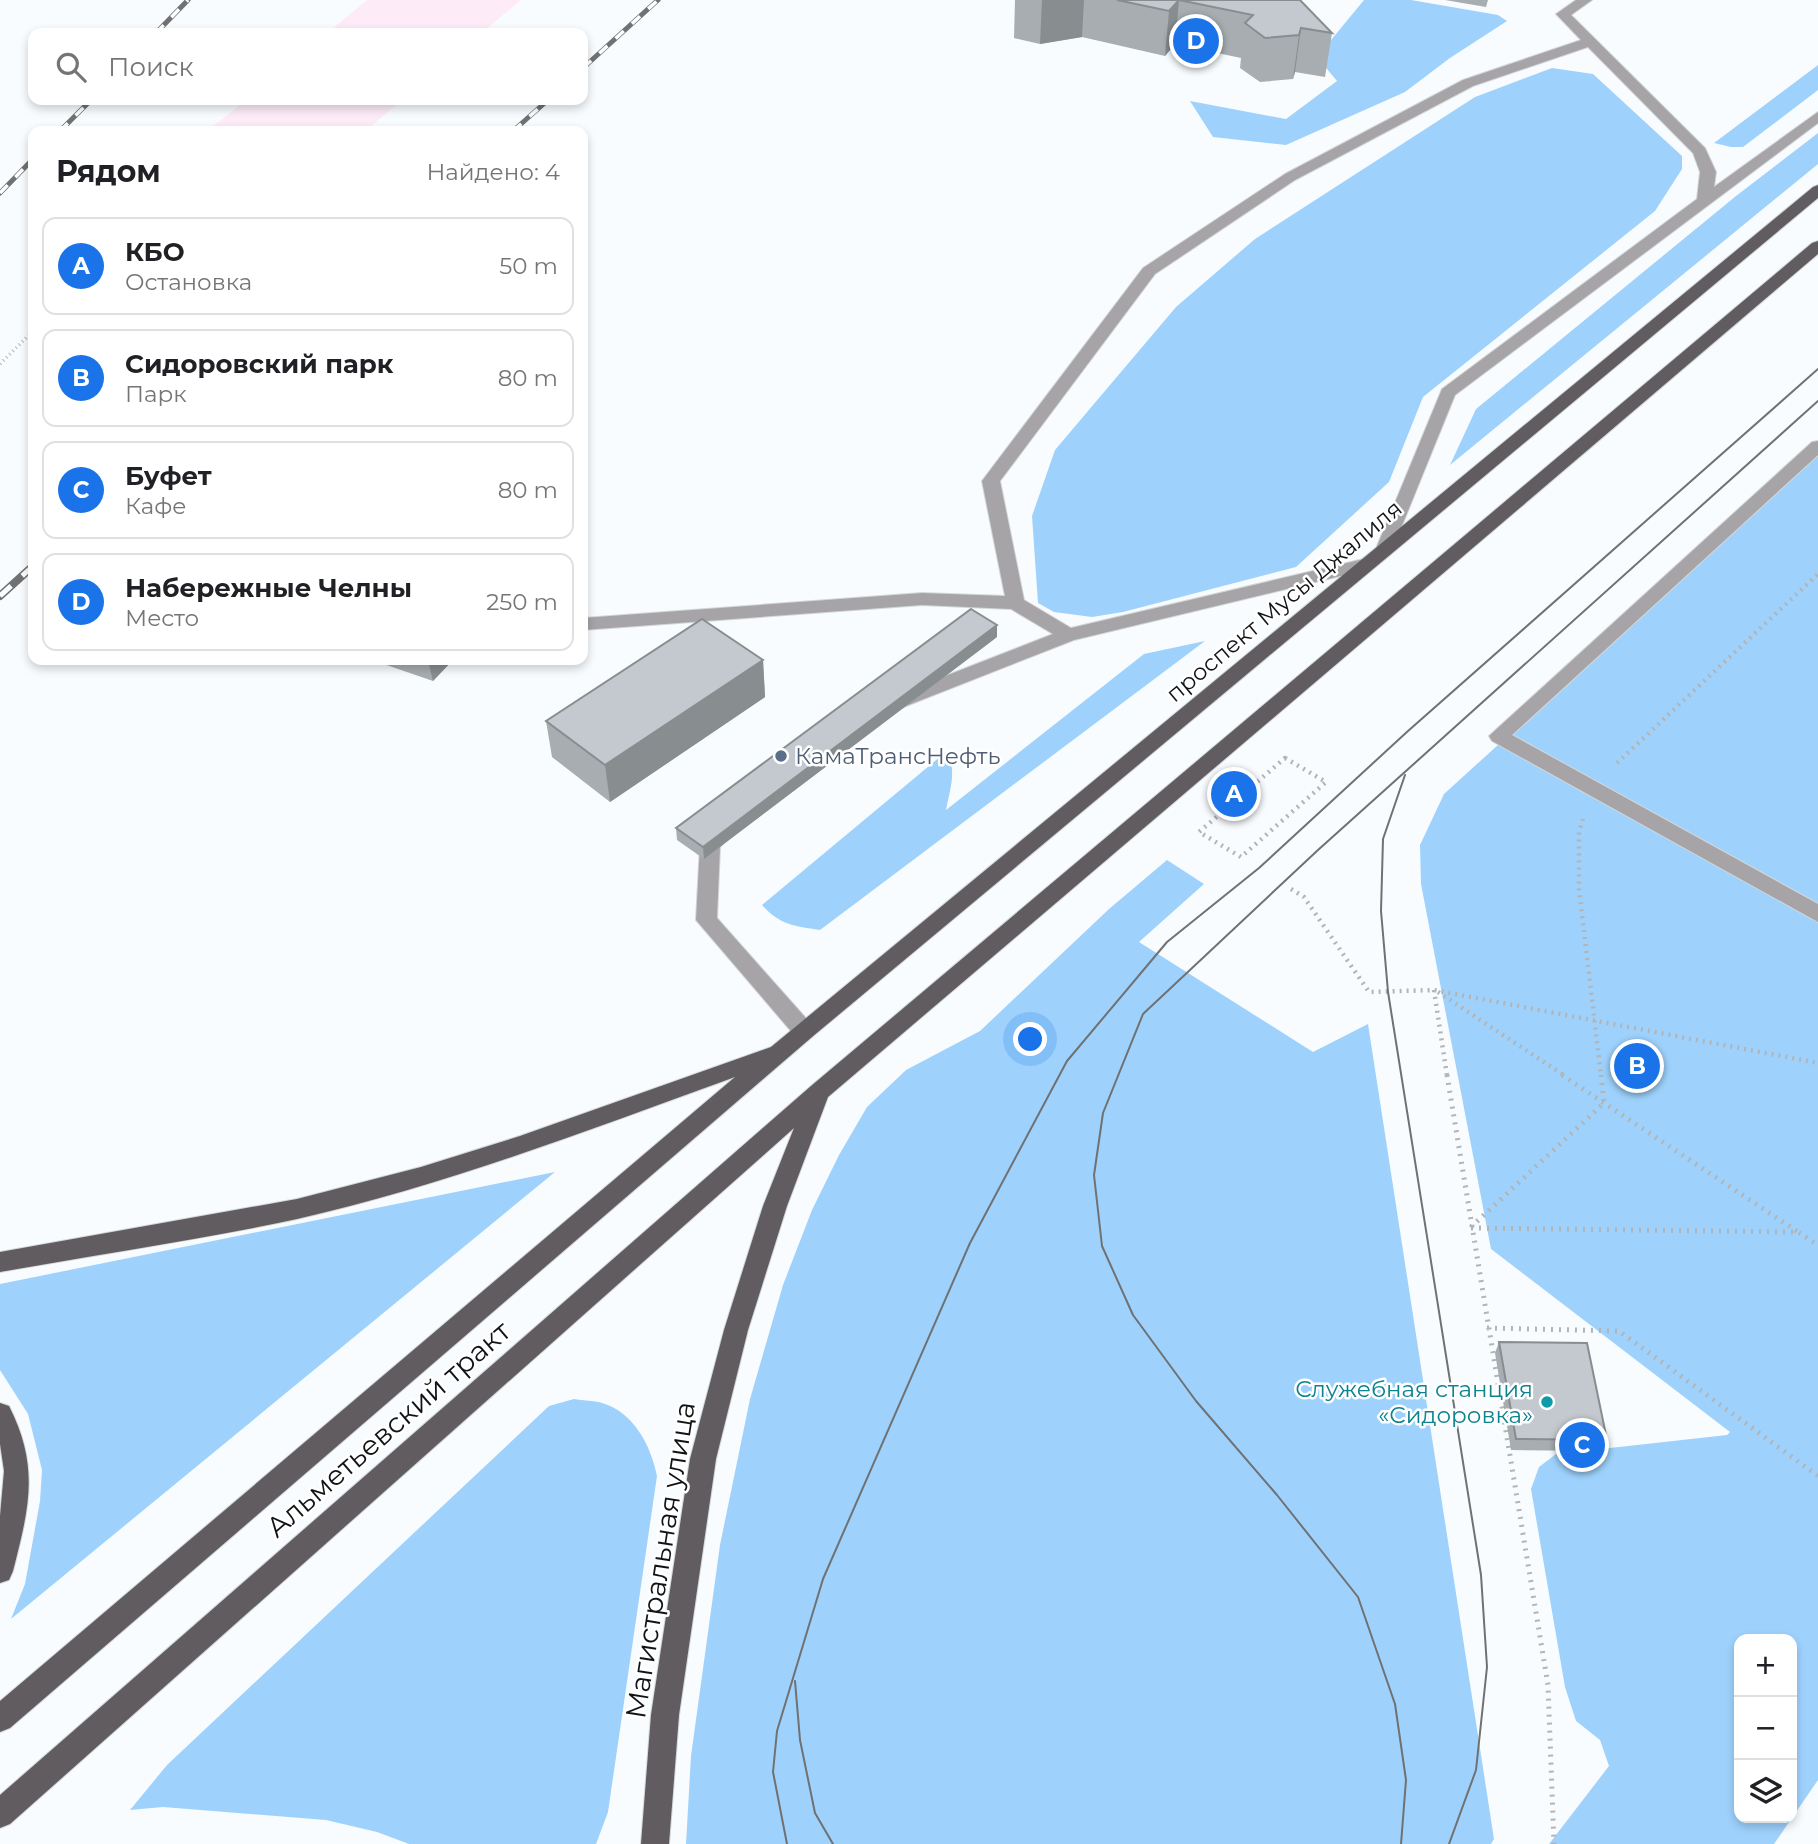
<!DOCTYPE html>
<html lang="ru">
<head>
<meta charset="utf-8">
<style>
  :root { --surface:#fff; --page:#f2f2f2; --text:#202124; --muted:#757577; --line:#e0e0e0; --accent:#1a73e8 }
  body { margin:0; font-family:Montserrat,sans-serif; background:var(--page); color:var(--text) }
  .controls { position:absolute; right:21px; bottom:21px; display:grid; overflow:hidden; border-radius:14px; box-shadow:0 4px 10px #0003 }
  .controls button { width:63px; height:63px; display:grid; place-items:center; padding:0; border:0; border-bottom:2px solid var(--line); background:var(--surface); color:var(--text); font:35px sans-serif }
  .you { position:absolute; left:1031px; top:1040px; width:24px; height:24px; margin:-18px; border:5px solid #fff; border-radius:50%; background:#1a73e8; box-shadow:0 0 0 10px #1a73e833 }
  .badge { display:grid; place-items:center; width:46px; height:46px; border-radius:50%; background:var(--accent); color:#fff; font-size:23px; font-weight:700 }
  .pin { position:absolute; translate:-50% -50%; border:4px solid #fff; box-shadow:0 2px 7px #0006 }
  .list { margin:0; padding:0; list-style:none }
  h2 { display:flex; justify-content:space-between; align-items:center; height:91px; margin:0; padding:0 28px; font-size:30px }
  h2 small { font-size:23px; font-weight:400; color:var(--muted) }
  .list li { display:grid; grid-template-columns:46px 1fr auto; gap:21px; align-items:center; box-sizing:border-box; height:98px; margin:0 14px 14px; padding:0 14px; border:2px solid var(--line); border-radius:14px }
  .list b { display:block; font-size:26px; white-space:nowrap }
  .list p { margin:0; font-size:23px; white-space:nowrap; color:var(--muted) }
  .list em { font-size:23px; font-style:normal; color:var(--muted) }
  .icon { flex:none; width:38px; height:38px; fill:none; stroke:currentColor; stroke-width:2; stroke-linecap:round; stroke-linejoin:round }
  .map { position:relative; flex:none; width:1818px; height:1844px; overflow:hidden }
  .search { position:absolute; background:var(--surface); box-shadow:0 4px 10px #0003; left:28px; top:28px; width:560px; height:77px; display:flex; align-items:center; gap:18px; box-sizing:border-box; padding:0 24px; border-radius:14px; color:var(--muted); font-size:26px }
  .panel { position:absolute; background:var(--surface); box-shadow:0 4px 10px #0003; left:28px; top:126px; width:560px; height:539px; border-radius:14px }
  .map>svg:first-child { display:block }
</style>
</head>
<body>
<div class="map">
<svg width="1818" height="1844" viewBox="0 0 1818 1844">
  <rect width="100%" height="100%" fill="#f9fcfe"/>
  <path fill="#fdecf8" d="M367,0H521L482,33H327Z
    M246,100H402L369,128L350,131H207Z"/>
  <path fill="#9ed2fc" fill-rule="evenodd" d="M1364,0H1411L1498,15L1507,21L1450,58L1405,92L1286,145L1213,137L1190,101L1286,119L1337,81L1317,57Z
    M1818,65V90L1743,147H1731L1714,143Z
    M1552,68L1593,74L1682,156V169L1655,211L1423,397L1389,482L1296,567L1123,612L1092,617L1054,612L1038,603L1032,516L1055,450L1176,307L1255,239L1475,97Z
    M1818,133V164L1450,465L1476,409L1736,196Z
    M1818,454V1780L1774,1844H1549L1609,1766L1600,1740L1576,1721L1565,1687L1531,1489L1539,1467L1556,1454L1727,1435L1730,1432L1491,1249L1421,884L1420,845L1444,794ZM1739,1639H1792V1818H1739Z
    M1205,641L820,930C794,926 780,925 762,905L947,751C957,772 950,789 946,810L1144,654Z
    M1167,860L1204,884L1139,942L1313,1052L1368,1024L1494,1839L1491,1844H686L691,1756L720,1545L750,1399L783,1285L812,1210L839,1155L867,1107L906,1070L980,1031L1109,909Z
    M555,1172L11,1619L25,1584L40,1501L42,1470L28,1414L0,1370V1284Z
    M574,1399C583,1401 593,1400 602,1403C634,1412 651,1446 657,1476L608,1812L596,1844H409L377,1832L326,1820L163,1807L130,1810L167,1765L549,1406Z"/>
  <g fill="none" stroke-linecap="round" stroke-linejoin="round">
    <g stroke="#d4d7d9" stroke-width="2">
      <path id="minor" d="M1576,0H1592L1571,15L1705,148L1716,172L1714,187L1818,112V123L1455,395L1390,555H1378L1375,551L1442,389L1697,199L1700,172L1693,153L1588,47L1473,86L1295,180L1155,274L1000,481L1024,600L1071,628L1368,558L1377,564L1374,568L1074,640L901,708L894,706L891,701L894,696L1053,634L1011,609L922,605L583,630V618L922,593L1005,596L982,481L1143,268L1285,174L1463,80L1581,40L1556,14Z
        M1818,441V455L1512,735L1818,904V922L1492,741L1489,736L1812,442Z
        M722,826L729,828L732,833L720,847L717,918L812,1025L815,1031L812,1037L804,1040L796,1037L696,920L700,845L715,828Z"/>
    </g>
    <g stroke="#d4d7d9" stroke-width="2">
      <path id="major" d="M1818,185V198L812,1037L10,1728L0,1732V1701L735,1077C591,1129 447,1185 297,1219C199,1240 99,1254 0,1272V1252L297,1199L421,1167L520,1136L771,1047L1813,187Z
        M1818,241V254L828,1097L787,1206L748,1330L716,1459L679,1715L669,1844H641L651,1715L690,1459L724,1330L763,1206L794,1128L10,1824L0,1828V1795L811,1086L1812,243Z
        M0,1403L9,1406C40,1467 29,1508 13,1571L9,1580L0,1583V1516L4,1471L0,1444Z"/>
    </g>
    <path stroke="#b2b4b6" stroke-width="3.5" stroke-dasharray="1 3.5" stroke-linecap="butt" d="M0,364L33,331"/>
    <path stroke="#b2b4b6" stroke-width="4.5" stroke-dasharray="2 5" stroke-linecap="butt" d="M1285,758L1326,782L1241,857L1199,832Z
      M1617,763L1818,574
      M1583,819L1579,832V889L1601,1076
      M1291,889L1304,897L1369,992L1434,990L1818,1063
      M1434,990L1447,1076
      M1438,992L1565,1076"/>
    <path stroke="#b2b4b6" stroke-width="5" stroke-dasharray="2 6" stroke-linecap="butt" d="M1447,1075L1548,1685L1554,1844
      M1562,1075L1798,1232
      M1471,1227L1604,1103L1601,1075
      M1471,1228L1798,1232L1818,1245
      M1487,1328L1619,1331L1818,1476"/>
    <use href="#minor" fill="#a6a4a6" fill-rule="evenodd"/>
    <use href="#major" fill="#605c60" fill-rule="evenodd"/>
    <path stroke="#6f7173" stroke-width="2" d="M1405,775L1383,839L1381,911L1388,992L1481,1575L1487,1667L1476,1770L1449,1844
      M795,1681L800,1740L815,1813L833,1844
      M787,1844L773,1772L777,1731L823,1579L970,1243L1067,1061L1167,942L1259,868L1408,731L1818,369
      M1401,1844L1406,1780L1395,1704L1358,1597L1277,1495L1196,1401L1133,1315L1102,1246L1094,1175L1103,1113L1143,1014L1318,850L1818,401"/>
    <g stroke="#6f7173" stroke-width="5">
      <path id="rail-far1" d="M156,33L188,0
        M583,68L658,0
        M60,131L91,100
        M513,131L548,100
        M0,193L33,159"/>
    </g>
    <g stroke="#6f7173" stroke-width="8">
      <path id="rail" d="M0,596L33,566"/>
    </g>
    <use href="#rail-far1" stroke="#fff" stroke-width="3.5" stroke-dasharray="11" stroke-linecap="butt"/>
    <use href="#rail" stroke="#fff" stroke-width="5" stroke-dasharray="15" stroke-linecap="butt"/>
  </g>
  <path fill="#a8adb1" d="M1015,0H1300L1332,33L1325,77L1295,72L1293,79L1260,82L1240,68L1241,58L1175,44L1165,56L1082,37L1040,44L1014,38Z
    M1445,0H1488L1486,7Z
    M997,637L704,859L677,840L676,828Z
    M372,660H453L433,681Z
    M763,660L765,697L610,802L552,757L546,721Z
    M1499,1342L1607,1440L1602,1451L1511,1450L1495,1353Z"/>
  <path fill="#888d90" d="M1042,0H1084L1082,37L1040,44Z
    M1179,0L1175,44L1165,56L1169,11Z
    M1301,28L1295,72L1293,79L1299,35Z
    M997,625V637L704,859L703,847Z
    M428,660H453L433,681Z
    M763,660L765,697L610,802L605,765Z"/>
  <path fill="#c3c9ce" stroke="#888d90" stroke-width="2" d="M1117,0H1300L1332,33L1301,28L1299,35L1265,38L1245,23L1253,15L1179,0L1169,11Z
    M971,609L997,625L703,847L676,828Z
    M702,619L763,660L605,765L546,721Z
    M1499,1342L1587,1343L1607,1440L1516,1439Z"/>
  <circle fill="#5c6f8a" stroke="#fff" stroke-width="2.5" cx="781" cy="756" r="7"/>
  <circle fill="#0f9aa8" stroke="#fff" stroke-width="2.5" cx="1547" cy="1402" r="7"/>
  <g text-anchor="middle" stroke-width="5" stroke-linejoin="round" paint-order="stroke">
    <g font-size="23" fill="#111314" stroke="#fff">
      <text transform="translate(1284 601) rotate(-40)" y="8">проспект Мусы Джалиля</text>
    </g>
    <g font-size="23" fill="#4e5e75" stroke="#fff" text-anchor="start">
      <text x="795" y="764">КамаТрансНефть</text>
    </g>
    <g font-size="23" fill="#0d838f" stroke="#fff" text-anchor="end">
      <text x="1533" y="1397">Служебная станция<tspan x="1533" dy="26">«Сидоровка»</tspan></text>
    </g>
    <g font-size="28" fill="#111314" stroke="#fff">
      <text transform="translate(388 1429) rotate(-41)" y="10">Альметьевский тракт</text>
      <text transform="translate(660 1560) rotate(-81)" y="10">Магистральная улица</text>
    </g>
  </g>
</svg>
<div class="controls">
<button>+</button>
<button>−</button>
<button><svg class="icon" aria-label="layers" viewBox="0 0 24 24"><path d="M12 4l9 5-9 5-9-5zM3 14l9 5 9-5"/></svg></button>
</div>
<div class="you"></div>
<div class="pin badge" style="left:1234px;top:794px">A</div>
<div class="pin badge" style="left:1637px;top:1066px">B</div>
<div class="pin badge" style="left:1582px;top:1445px">C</div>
<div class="pin badge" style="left:1196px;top:41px">D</div>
<div class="search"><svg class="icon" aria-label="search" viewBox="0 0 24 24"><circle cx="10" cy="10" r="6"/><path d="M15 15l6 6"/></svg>Поиск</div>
<section class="panel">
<h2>Рядом<small>Найдено: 4</small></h2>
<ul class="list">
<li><span class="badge">A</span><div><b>КБО</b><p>Остановка</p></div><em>50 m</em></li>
<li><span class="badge">B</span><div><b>Сидоровский парк</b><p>Парк</p></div><em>80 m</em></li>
<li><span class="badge">C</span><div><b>Буфет</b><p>Кафе</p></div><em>80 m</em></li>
<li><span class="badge">D</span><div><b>Набережные Челны</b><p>Место</p></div><em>250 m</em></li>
</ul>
</section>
</div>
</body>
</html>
